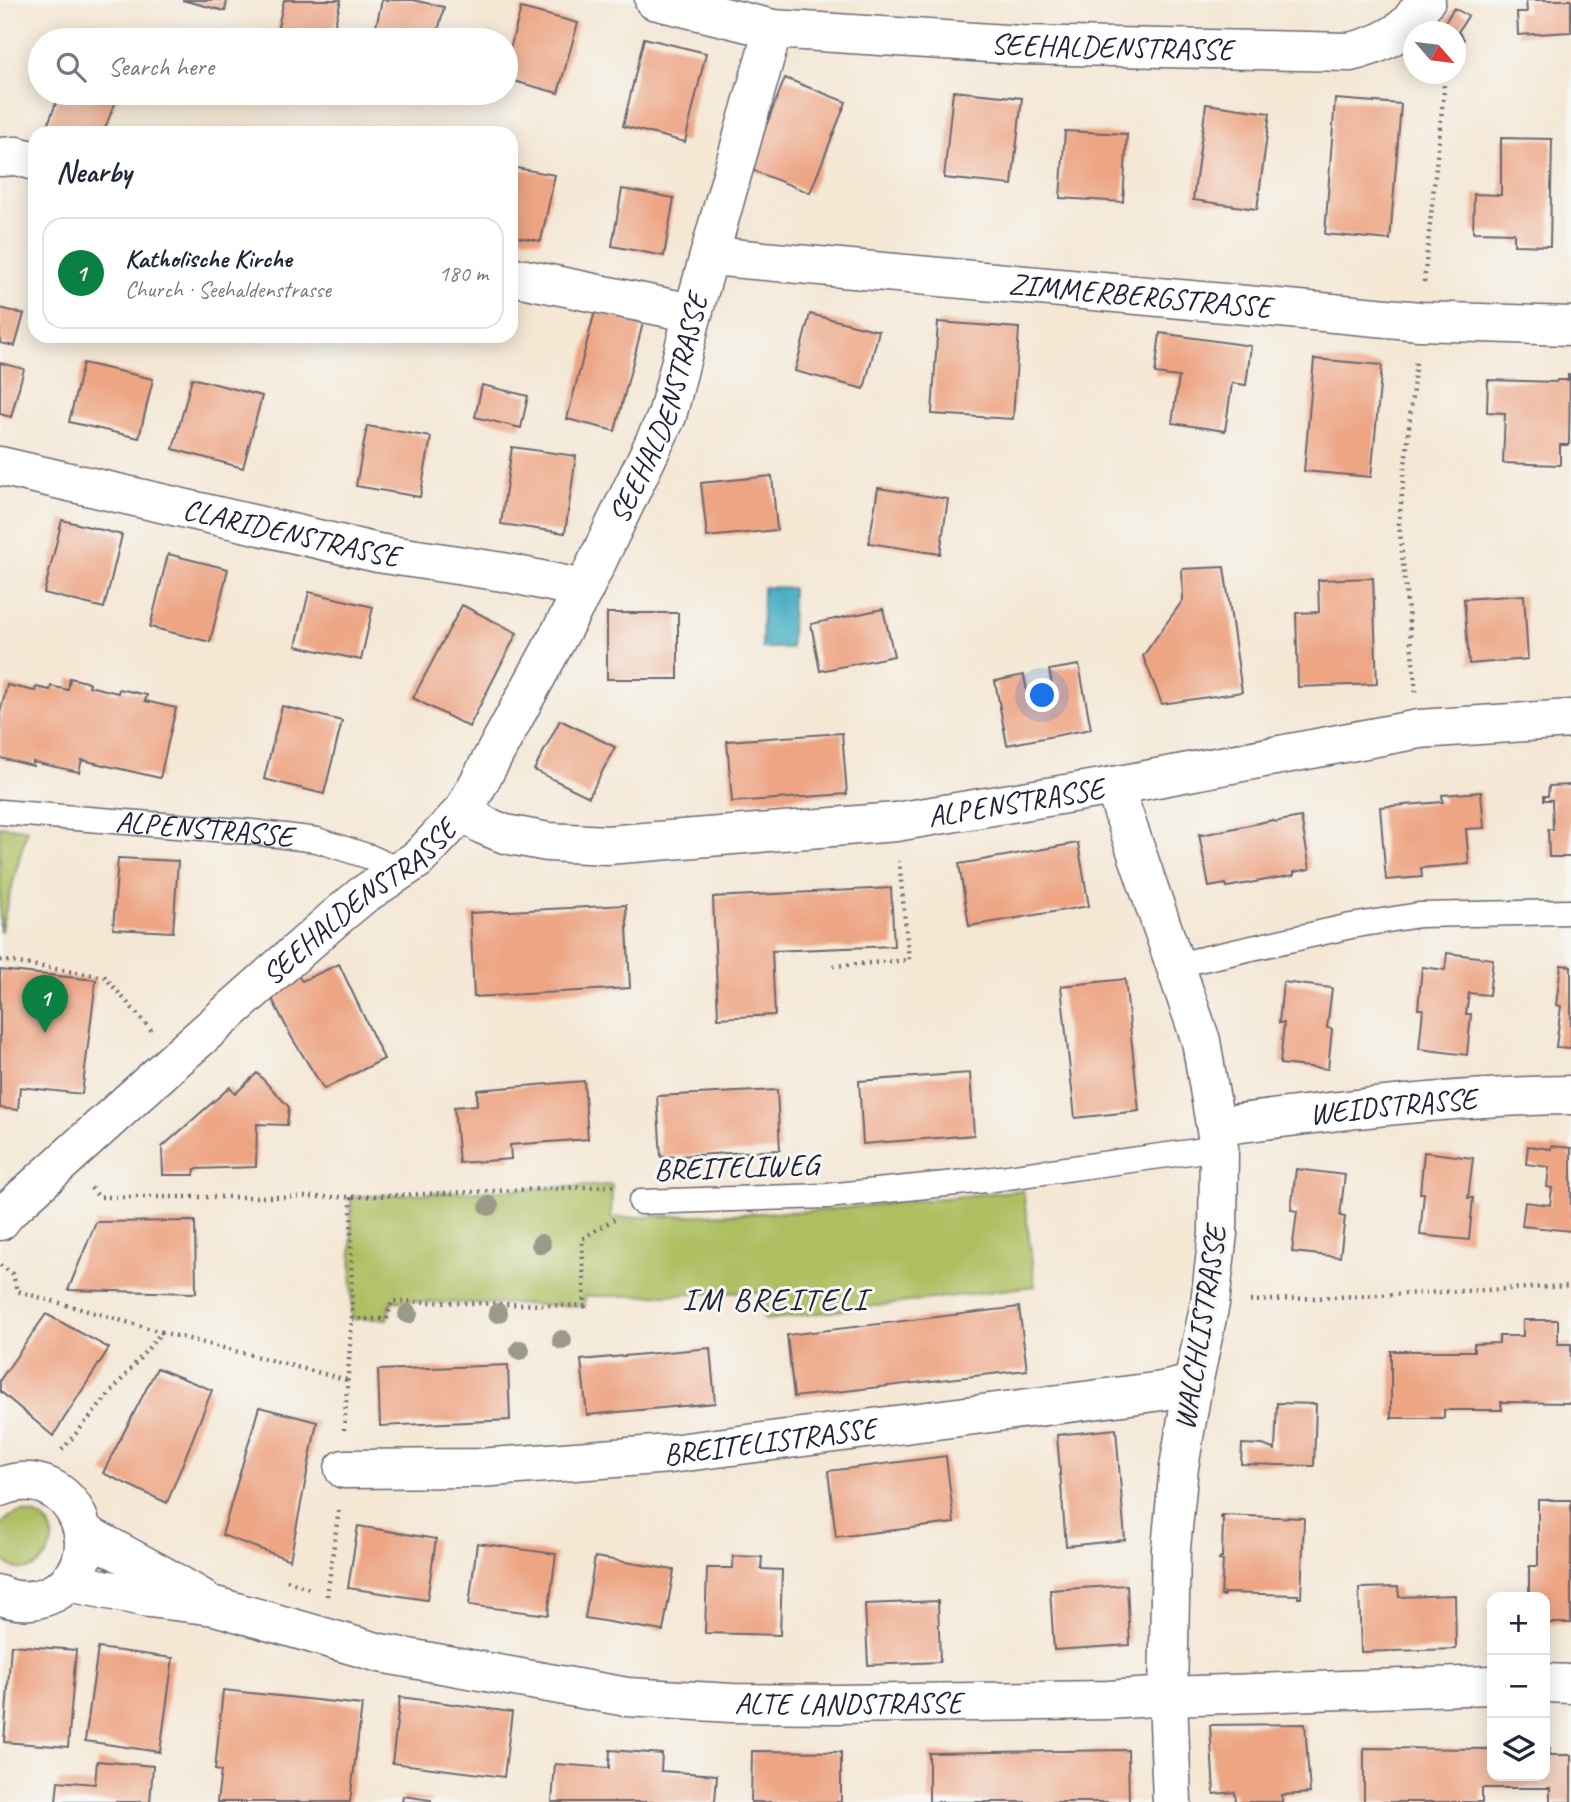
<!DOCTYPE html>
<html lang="en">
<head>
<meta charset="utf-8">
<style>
  :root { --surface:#fff; --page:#f2f2f3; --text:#1f2937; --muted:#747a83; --line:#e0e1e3; --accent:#0b8043 }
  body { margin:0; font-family:Caveat,sans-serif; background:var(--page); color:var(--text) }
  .controls { position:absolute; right:21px; bottom:21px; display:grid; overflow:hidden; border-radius:14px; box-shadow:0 4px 18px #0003 }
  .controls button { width:63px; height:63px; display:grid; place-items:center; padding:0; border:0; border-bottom:2px solid var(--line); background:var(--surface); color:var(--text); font:35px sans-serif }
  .compass { position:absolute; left:1403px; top:21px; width:63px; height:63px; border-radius:50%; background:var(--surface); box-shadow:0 4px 18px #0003; rotate:118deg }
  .you { position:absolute; left:1043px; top:696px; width:24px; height:24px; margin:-18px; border:5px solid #fff; border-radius:50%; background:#1a73e8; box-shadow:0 0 0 10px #1a73e833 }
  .badge { display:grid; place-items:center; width:46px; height:46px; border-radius:50%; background:var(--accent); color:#fff; font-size:23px; font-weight:700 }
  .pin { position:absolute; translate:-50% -58px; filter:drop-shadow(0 2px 4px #0008) }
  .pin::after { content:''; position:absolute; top:37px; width:24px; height:21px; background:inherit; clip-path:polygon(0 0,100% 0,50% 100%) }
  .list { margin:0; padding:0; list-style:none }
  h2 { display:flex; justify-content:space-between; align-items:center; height:91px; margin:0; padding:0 28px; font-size:30px }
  h2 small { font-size:23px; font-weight:400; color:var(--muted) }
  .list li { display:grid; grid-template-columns:46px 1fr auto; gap:21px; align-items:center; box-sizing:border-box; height:112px; margin:0 14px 14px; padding:0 14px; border:2px solid var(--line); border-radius:21px }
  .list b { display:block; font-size:26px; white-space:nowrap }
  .list p { margin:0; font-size:23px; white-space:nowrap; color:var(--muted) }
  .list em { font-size:23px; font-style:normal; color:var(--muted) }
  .icon { flex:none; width:38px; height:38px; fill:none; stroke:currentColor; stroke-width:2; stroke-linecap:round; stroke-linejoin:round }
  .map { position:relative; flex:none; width:1571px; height:1802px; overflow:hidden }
  .search { position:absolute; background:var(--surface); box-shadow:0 4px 18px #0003; left:28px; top:28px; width:490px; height:77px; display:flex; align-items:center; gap:18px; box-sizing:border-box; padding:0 24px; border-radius:38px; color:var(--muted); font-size:26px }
  .panel { position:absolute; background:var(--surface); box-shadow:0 4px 18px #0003; left:28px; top:126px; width:490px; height:217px; border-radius:21px }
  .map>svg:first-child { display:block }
</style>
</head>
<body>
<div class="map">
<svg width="1571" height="1802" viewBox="0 0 1571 1802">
  <rect width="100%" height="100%" fill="#f6f6f2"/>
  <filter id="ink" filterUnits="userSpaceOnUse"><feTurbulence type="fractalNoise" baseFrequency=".0143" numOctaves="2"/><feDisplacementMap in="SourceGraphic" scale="14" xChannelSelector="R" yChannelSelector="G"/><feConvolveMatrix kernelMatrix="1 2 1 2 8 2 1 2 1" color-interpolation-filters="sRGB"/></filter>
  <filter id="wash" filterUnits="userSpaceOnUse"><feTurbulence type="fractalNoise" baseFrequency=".00686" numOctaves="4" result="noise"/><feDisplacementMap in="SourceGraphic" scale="28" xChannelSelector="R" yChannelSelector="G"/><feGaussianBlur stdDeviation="1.57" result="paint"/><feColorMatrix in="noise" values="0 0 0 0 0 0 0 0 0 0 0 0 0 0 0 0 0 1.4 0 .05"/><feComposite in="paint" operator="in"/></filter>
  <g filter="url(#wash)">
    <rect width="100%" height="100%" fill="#f4e7d4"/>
    <path fill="#aebf62" stroke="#68704e" stroke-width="2" d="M0,826L27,829L0,933Z
      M612,1185L611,1218L816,1211L1023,1190L1035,1286L765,1320L760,1292C702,1293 643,1297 585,1296V1306L392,1301L387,1319H352L351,1197Z
      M22,1512C86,1518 33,1603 0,1555V1526C7,1518 12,1514 22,1512Z"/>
    <path fill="#41acc0" stroke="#32677e" stroke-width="2" d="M763,587L792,588L791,648H762Z"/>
    <g id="blocks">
      <path fill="#eda584" d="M182,0H227L225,11Z
        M284,0H341L331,40H275Z
        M382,0H413L444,7L436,40H373Z
        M1526,0H1571V32L1518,35L1517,12H1527Z
        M521,8L578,23L558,93L506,79V64Z
        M1454,8L1468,16L1458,32L1464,39L1456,47V32H1442L1441,29Z
        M644,38L706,53L685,142L623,126Z
        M785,78L846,102L810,193L749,169Z
        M953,91L1022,98L1012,185L944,178Z
        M60,93H119L103,133H73L48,124Z
        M1335,99L1401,104L1390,240L1325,234Z
        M1206,104L1270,113L1257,209L1193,200Z
        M245,126L269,132V133H244Z
        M1065,131L1127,134L1123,202L1060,198Z
        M1501,138L1552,139L1550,246L1514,245V233L1473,232L1474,194L1501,195Z
        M511,167L555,175L541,241L511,236Z
        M622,189L674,198L664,256L612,246Z
        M0,308L24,314L15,346L0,343Z
        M595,311L643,323L615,431L567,419Z
        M810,314L879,331L864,389L795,371Z
        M938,322L1019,328L1013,419L932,414Z
        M1160,333L1251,346L1246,385L1232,383L1225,431L1172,423L1179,377L1155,374Z
        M1314,359L1382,365L1371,477L1304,471Z
        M0,363L24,369L11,417L0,414Z
        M83,363L153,379L139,438L69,422Z
        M1568,375H1570L1569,445H1560V465L1503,463L1505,413L1487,412L1488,380L1556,382L1557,380H1568Z
        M192,378L262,396L243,468L173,449Z
        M482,385L528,396L521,428L475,417Z
        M367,426L431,437L420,497L356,486Z
        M512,447L576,456L565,533L501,524Z
        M772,476L777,530L707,537L701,483Z
        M878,488L948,499L940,554L869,543Z
        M62,520L122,535L104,608L44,593Z
        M168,554L228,569L210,642L150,627Z
        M1224,567L1242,692L1162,704L1143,656L1183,600L1182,569Z
        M1373,578L1377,684L1298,687L1296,613L1319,612L1318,580Z
        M309,592L373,607L361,660L296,646Z
        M1524,595L1528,659L1469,664L1464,599Z
        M462,605L517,633L469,727L413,698Z
        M883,609L894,656L820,671L811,624Z
        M607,613H678V679H607Z
        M1079,665L1091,729L1007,745L995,681L1024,675L1029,703L1055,699L1049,670Z
        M70,678L90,683L89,686L118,693L119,689L147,695L145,701L176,708L160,778L82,760L79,772L33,762V766L0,758V713L7,685L35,691L36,687L50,690L51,686L68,690Z
        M282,706L342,721L324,794L264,779Z
        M560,720L615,747L589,797L534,770Z
        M842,733L847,794L732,802L727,741Z
        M1571,785V857H1549L1548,829L1553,830L1552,800H1544V796H1548L1549,786Z
        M1481,792L1484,828L1466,829L1469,864L1421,868L1422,877L1386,880L1380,807L1443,802L1442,795Z
        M1301,817L1310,869L1294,872V875L1227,887L1226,884L1209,887L1199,834L1202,835L1273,820L1274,822Z
        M1078,843L1089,906L969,926L959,864Z
        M118,858L178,861L173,932L113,929Z
        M891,888L894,946L772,951L775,1015L718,1018L713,897Z
        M626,905L630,988L474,997L470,913Z
        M1447,953L1493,959L1489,995L1469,993L1466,1014H1471L1467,1055L1419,1049L1423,1009H1418L1422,967L1445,970Z
        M339,964L384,1059L324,1089L292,1038L268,991L295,972L302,981Z
        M1561,965L1571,966V1048L1556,1047L1561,1006L1556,1005Z
        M0,970L96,980L82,1094L20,1087L18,1110L0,1108Z
        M1125,979L1139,1111L1075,1118L1061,986Z
        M1283,982L1332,988L1327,1028L1332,1029L1328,1069L1280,1064L1284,1023H1279Z
        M257,1073L289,1107L287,1125L257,1124L256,1167L195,1169L194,1175H163L162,1147L230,1087L235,1094Z
        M970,1073L974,1135L863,1144L859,1081Z
        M584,1081L588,1139L510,1145L511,1159L459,1163L454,1107L477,1105V1090Z
        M777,1090L780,1150L661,1157L657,1096Z
        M1528,1146L1551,1149V1146L1571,1148V1231L1522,1226L1525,1202L1550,1205L1552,1188L1547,1187L1549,1167L1526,1164Z
        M1424,1152L1473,1158L1468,1198H1473L1469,1240L1420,1235L1424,1193H1420Z
        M1296,1169L1345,1175L1340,1216L1345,1217L1340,1257L1292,1252L1297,1211L1291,1210Z
        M195,1221L196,1293L68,1290L96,1222Z
        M1019,1307L1027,1370L794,1397L787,1335Z
        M46,1314L109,1348L53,1436L0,1391V1380Z
        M1523,1320H1558V1344H1571V1403L1501,1402L1502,1410H1444V1418H1391V1351H1474V1344L1499,1343V1336H1523Z
        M710,1348L715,1403L587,1415L581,1360Z
        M508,1365L510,1420L380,1426L378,1370Z
        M157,1368L212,1390L167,1503L103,1473Z
        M1277,1403L1316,1404L1314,1466L1241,1464L1242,1444L1263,1445L1275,1450Z
        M259,1407L317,1422L290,1560L222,1535Z
        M1116,1429L1125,1540L1066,1546L1057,1435Z
        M946,1456L954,1523L836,1537L828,1471Z
        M1538,1500H1571V1623H1545V1597H1529V1566H1538Z
        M1221,1515L1304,1518L1301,1598H1298V1595L1224,1593V1596H1221L1223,1561L1219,1560L1220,1558H1222L1223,1518H1221Z
        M358,1526L436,1539L427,1600L348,1588Z
        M477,1543L556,1554L548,1615L469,1605Z
        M733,1556L762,1557L761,1569L782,1570L780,1635L705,1633L707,1568H733Z
        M595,1557L674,1570L663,1631L585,1618Z
        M1127,1585L1130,1645L1054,1650L1050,1590Z
        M1398,1587L1399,1597L1455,1595L1456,1649L1361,1652L1359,1588Z
        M938,1601L940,1662L868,1665L865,1604Z
        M11,1645L76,1650L68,1747L4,1742Z
        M98,1648L173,1658L160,1752L85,1741Z
        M223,1690L362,1705L350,1802H217L221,1771L215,1770Z
        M400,1697L512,1712L504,1777L392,1763Z
        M1305,1724L1310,1793L1282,1795V1802H1236L1235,1792L1214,1794L1210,1725Z
        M1364,1748L1492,1749V1776H1545V1749H1550L1549,1755H1571V1802H1550V1788H1482V1802H1364Z
        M610,1750L662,1754L661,1771L717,1775L715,1802H552L555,1764L609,1768Z
        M1128,1750L1129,1802H929V1753Z
        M752,1751L841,1752V1802H751Z
        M97,1761L153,1766L150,1802H56L58,1781L95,1784Z
        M403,1796L431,1800V1802H402Z"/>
    </g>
  </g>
  <g filter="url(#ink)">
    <use href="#blocks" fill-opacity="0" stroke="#6c6771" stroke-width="2"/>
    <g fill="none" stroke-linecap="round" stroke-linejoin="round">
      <g stroke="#6c6771" stroke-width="27">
        <g id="lane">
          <path id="s1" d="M0,812L252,832L317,840L370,857L401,871"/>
          <path d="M1176,965L1351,926L1419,915L1571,912"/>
          <path d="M641,1202L827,1196L986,1180L1219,1148"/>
        </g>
      </g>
      <g stroke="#6c6771" stroke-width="41">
        <g id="street">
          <path id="s2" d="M654,0L773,29L1021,45L1350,52C1371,47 1393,39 1409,23C1415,16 1420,7 1426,0"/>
          <path d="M0,157L17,156L35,161"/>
          <path id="s3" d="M710,256L1420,321L1571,326"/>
          <path d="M511,276L693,313"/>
          <path id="s4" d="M0,466L378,553L503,572L584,589"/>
          <path d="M1114,786L1201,1041L1219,1148L1218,1233L1210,1303L1193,1384L1179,1467L1171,1548L1168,1696L1172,1802"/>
          <path id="s5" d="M464,810L483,825L505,834L548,842L607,845L896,822L1114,786L1419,729L1571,719"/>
          <path id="s6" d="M1216,1126C1334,1111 1452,1096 1571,1095"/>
          <path id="s7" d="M0,1221L7,1212L176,1059L334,919L363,895L418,859L464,810L584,589L667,416L693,313L773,29"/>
          <path id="s8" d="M344,1469L479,1468L670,1454L1162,1391L1193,1384"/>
        </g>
      </g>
      <g stroke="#6c6771" stroke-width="41">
        <g id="secondary">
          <path d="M0,1487C76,1457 119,1568 47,1596C32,1602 15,1602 0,1595"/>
          <path d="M84,1533L158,1573L201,1598"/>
          <path id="s9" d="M68,1582L149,1598L215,1606L380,1653L627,1697L732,1703L837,1704L1108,1700L1168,1696L1492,1685"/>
          <path d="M1545,1683L1571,1684"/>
        </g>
      </g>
      <path stroke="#6c6771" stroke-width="4.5" stroke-dasharray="2 5" stroke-linecap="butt" d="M1424,282L1444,90L1443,74
        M1416,692L1399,523L1416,360
        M0,960L105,977L152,1031
        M833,966L909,960L899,861
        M91,1188L99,1197H351L613,1186
        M0,1265L13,1274L17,1291L162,1332
        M1250,1301L1571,1286
        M352,1319H387L392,1301L585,1306L582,1239L614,1219
        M344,1430L352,1319L351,1197
        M62,1450L162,1332L347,1380
        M287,1580L309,1589
        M327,1596L339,1508"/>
      <use href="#lane" stroke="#fff" stroke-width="24"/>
      <use href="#street" stroke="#fff" stroke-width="38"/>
      <use href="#secondary" stroke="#fff" stroke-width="38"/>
    </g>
    <g fill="#9b9988">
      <circle cx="489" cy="1206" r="10"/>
      <circle cx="541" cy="1244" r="10"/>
      <circle cx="498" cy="1313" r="10"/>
      <circle cx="408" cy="1314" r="10"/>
      <circle cx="562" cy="1340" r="10"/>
      <circle cx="520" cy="1350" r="10"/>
    </g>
  </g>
  <g text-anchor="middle" stroke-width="6" stroke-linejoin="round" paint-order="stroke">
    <g font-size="30" fill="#22223b" stroke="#f6f6f2">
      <text dy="10" stroke="none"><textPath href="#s2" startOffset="462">SEEHALDENSTRASSE</textPath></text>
      <text dy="10" stroke="none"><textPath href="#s3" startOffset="432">ZIMMERBERGSTRASSE</textPath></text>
      <text dy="10" stroke="none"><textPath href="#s7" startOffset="1069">SEEHALDENSTRASSE</textPath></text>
      <text dy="10" stroke="none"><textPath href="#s4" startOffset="299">CLARIDENSTRASSE</textPath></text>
      <text dy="10" stroke="none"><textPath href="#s5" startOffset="562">ALPENSTRASSE</textPath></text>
      <text dy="10" stroke="none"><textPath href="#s1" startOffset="205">ALPENSTRASSE</textPath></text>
      <text dy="10" stroke="none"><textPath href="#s7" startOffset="481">SEEHALDENSTRASSE</textPath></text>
      <text dy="10" stroke="none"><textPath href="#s6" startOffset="178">WEIDSTRASSE</textPath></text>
      <text transform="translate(736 1167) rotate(-2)" y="10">BREITELIWEG</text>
      <text transform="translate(1200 1328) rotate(-81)" y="10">WALCHLISTRASSE</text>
      <text dy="10" stroke="none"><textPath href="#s8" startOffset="427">BREITELISTRASSE</textPath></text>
      <text dy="10" stroke="none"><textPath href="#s9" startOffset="793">ALTE LANDSTRASSE</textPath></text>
    </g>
    <g font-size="32" letter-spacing="2" fill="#22223b" stroke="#f6f6f2">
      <text x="775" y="1310">IM BREITELI</text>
    </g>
  </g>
</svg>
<div class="controls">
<button>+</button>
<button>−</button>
<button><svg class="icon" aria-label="layers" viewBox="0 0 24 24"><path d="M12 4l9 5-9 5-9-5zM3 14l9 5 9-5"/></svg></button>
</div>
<svg class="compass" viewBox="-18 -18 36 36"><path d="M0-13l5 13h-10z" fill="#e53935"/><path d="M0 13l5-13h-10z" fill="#747a83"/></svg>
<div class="you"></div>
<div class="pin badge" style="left:45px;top:1033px">1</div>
<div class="search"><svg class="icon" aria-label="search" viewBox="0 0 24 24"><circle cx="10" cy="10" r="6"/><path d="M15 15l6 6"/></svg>Search here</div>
<section class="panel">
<h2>Nearby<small></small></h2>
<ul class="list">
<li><span class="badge">1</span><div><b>Katholische Kirche</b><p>Church · Seehaldenstrasse</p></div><em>180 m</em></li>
</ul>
</section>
</div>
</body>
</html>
